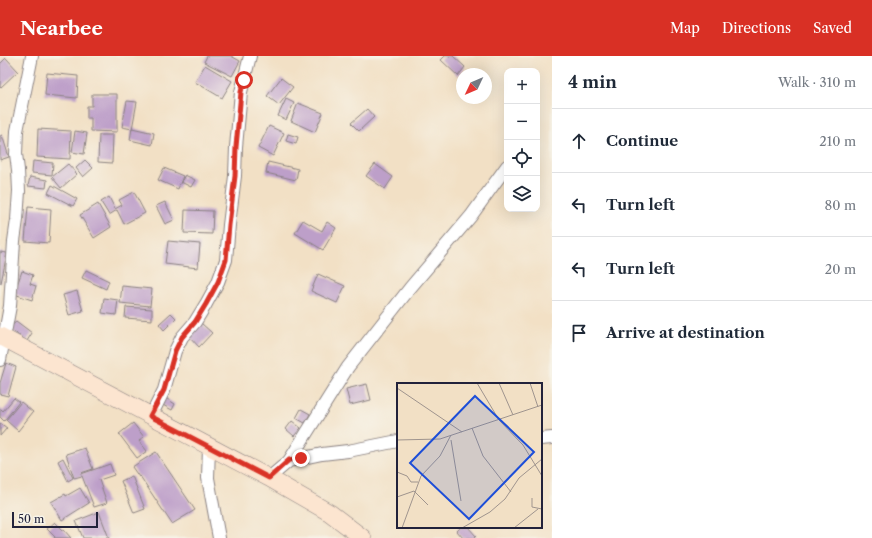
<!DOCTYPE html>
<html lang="en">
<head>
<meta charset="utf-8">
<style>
  :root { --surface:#fff; --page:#f2f2f3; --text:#1f2937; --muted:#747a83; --line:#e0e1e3; --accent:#d93025 }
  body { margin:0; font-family:"Libre Caslon Text",serif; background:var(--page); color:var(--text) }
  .controls { position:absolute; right:12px; top:12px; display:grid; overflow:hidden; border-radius:8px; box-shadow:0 4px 16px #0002 }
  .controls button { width:36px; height:36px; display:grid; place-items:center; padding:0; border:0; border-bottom:1px solid var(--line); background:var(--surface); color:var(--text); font:20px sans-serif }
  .compass { position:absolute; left:456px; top:12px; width:36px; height:36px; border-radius:50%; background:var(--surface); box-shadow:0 4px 16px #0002; rotate:226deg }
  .scale { position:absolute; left:12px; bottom:10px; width:86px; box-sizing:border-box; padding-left:4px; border:2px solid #22223b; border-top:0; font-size:11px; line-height:14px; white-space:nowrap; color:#22223b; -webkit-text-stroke:3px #f7f3e8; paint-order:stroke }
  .stop { position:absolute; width:12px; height:12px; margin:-9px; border:3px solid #d93025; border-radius:50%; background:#fff }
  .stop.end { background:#d93025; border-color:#fff; box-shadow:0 1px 4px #0008 }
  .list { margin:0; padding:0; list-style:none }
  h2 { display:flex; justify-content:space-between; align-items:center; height:52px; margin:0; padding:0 16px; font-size:17px }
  h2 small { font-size:13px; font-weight:400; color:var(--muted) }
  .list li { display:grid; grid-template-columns:26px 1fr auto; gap:12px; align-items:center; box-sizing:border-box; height:64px; padding:0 16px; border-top:1px solid var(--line) }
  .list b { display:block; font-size:15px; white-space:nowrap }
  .list em { font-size:13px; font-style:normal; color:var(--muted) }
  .icon { flex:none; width:22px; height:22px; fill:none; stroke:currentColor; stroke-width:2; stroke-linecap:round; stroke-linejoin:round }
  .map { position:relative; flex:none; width:552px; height:482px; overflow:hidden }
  header { display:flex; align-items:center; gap:24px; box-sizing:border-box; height:56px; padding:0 20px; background:var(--accent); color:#fff }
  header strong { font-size:19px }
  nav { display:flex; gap:22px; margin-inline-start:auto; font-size:14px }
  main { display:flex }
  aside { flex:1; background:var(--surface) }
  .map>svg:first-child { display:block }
</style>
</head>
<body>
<header>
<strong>Nearbee</strong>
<nav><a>Map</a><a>Directions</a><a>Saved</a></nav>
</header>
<main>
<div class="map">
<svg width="552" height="482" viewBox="0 0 552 482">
  <rect width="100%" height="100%" fill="#f7f3e8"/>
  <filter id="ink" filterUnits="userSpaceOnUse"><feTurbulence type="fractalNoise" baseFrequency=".025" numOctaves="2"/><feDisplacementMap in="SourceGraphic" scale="8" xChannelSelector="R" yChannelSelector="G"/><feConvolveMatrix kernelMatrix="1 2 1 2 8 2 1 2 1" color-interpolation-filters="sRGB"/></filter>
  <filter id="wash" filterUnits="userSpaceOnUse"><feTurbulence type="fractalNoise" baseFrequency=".012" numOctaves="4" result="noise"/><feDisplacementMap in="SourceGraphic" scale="16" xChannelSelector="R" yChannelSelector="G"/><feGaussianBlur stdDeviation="0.9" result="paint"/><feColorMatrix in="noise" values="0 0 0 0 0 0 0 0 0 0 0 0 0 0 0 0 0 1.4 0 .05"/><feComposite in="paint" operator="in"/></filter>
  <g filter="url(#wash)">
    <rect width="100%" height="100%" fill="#f2e0c5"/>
    <g id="blocks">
      <path fill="#bd9fc9" d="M207,0H231L240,5L232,20L204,6Z
        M445,0H453L465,11L458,20L441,4Z
        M6,2L18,15L0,32V8Z
        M205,9L232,25L222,42L195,26Z
        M47,17L78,20L77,42L45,39Z
        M281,22L293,31L279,49L267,40Z
        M92,38H117V76L91,75V62H87V50H92Z
        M286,43L294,47L286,64L278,60Z
        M127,45L137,46L132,73L122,71Z
        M298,47L323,57L315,76L291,65Z
        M367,53L374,61L359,75L351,67Z
        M269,70L284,77L273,100L258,92Z
        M132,72L154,77L152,89L130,84Z
        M38,73L71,75L70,103L37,101Z
        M75,75L87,77L84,98L72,96Z
        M288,78L298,81L296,88L286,85Z
        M2,79L9,101L0,104V80Z
        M99,79H113L112,107L98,106Z
        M85,104L93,112L83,121L76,112Z
        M33,105L53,107L52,119L32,117Z
        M268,106L298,113L296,124L266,117Z
        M68,108L77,118L61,132L52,121Z
        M375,108L393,121L385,133L366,120Z
        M164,112L183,120L178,133L158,124Z
        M185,119L195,124L191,131L181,126Z
        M30,121L47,124L46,132L28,130Z
        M52,129L77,143L73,150L48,137Z
        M134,136L145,157L124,168L117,154L109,159L101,146L109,141L115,153L122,149L119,144Z
        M165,146L174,164L165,168L156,150Z
        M98,148L111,171L94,182L80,159Z
        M28,151L51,153L49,187L25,185Z
        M185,154L213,155L212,178L184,177Z
        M303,164L322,175L327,166L336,172L323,194L295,177Z
        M168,185L200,188L198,212L165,208Z
        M0,196L7,197L1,227H0Z
        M86,214L109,225L106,233L82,222Z
        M22,215L33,219L30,228L36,230L32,244L14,238Z
        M318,218L345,230L337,247L311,235Z
        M122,230L152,233L150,250L120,247Z
        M77,235L83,255L69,259L63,239Z
        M104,242L118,244L116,259L102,257Z
        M126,251L152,253V264L125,262Z
        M171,257L176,262L164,274L159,268Z
        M16,265L32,277L27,285L10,273Z
        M201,267L212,277L199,291L189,280Z
        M6,307L16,311L8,340L0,338V327Z
        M367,328L371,344L350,349L346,333Z
        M164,341L175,348L172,354L161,348Z
        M14,342L19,346L4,365L0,361V352L3,355Z
        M21,346L33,356L18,375L6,364Z
        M301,353L310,358L305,367L296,362Z
        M292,365L301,372L294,380L286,373Z
        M0,367L7,372L0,380Z
        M133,367L144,381L139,385L147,395L137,402L119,378Z
        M85,392L93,413L81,417V418L110,408L114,419L99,424L107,447L94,451L82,420L74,422L66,398Z
        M156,396L195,454L172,468L140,420L139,421L132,411Z
        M63,402L73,422L68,425L58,405Z
        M132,420L145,453L134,457L121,425Z
        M80,432L89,447L62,464L51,446L65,438L66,440Z
        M99,456L109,482H83L76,465Z
        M55,466L63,474H64L71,482H54L55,481L47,473Z
        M461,471H468L476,480L474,482H463L457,475Z"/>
    </g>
  </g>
  <g filter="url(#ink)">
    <use href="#blocks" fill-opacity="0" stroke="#8a8180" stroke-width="1"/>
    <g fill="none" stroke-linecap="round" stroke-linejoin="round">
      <g stroke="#8a8180" stroke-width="14">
        <path id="street" d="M0,304L10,250L14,185L17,164L19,135L18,114L16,98L17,75L32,0
          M151,360L164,334L175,295L182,281L195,266L206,248L218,226L226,204L229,169L235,120L236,91L241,36L250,0
          M541,383L552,382
          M209,391L208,422L219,482
          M289,405L348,311L410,232L471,160L507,110
          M269,422L289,405L322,398L348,395L398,385"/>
      </g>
      <g stroke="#8a8180" stroke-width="18">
        <path id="secondary" d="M0,280L269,422L330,457L363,482"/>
      </g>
      <use href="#street" stroke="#fff" stroke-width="12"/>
      <use href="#secondary" stroke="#fce5d0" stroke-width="17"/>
    </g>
  </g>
  <g fill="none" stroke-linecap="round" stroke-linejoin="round" filter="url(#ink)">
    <path stroke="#d93025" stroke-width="5" d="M244,24L241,36L236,91L235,120L229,169L226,204L218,226L206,248L195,266L182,281L175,295L164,334L150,360L269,422L289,404L301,402"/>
  </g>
  <g transform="translate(397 327)">
    <rect width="145" height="145" fill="#f2e0c5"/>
    <path fill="none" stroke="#9f948e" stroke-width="1" d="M80,0L102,37L126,62L145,93M102,0L116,32M133,0L141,24M0,5L65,49M75,45L86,73L114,109M0,57L43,56L145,22M54,57L64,118M0,89L10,93L14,99H21M0,114L17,108L31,122M135,115V124L145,126M5,145L24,93L43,73L54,52M65,145L93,129L108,116L122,95L145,76M117,145L141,126"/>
    <path fill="#1d4ed8" fill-opacity="0.15" stroke="#1d4ed8" stroke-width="2" d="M78,13L137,69L72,136L13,80Z"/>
    <rect width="145" height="145" fill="none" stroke="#22223b" stroke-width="2"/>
  </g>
</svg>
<div class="controls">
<button>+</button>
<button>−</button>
<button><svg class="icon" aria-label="locate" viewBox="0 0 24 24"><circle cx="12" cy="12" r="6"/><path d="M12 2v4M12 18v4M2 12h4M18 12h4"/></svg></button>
<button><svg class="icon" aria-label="layers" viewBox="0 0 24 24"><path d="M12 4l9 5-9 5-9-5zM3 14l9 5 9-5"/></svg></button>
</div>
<svg class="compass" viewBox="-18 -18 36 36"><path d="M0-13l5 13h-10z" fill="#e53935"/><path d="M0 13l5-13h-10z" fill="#747a83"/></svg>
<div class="scale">50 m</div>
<div class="stop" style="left:244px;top:24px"></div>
<div class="stop end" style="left:301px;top:402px"></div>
</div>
<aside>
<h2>4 min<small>Walk · 310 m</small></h2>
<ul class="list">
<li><svg class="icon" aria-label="ahead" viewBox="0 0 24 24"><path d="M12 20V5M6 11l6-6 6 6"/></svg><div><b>Continue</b></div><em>210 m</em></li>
<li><svg class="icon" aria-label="left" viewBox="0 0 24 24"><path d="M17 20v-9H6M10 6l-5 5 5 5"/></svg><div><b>Turn left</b></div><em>80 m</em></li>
<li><svg class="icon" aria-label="left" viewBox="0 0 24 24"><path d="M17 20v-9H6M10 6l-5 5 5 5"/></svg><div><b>Turn left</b></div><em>20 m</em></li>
<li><svg class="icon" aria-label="arrive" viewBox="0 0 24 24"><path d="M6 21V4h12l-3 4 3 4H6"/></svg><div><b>Arrive at destination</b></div></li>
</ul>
</aside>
</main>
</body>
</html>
